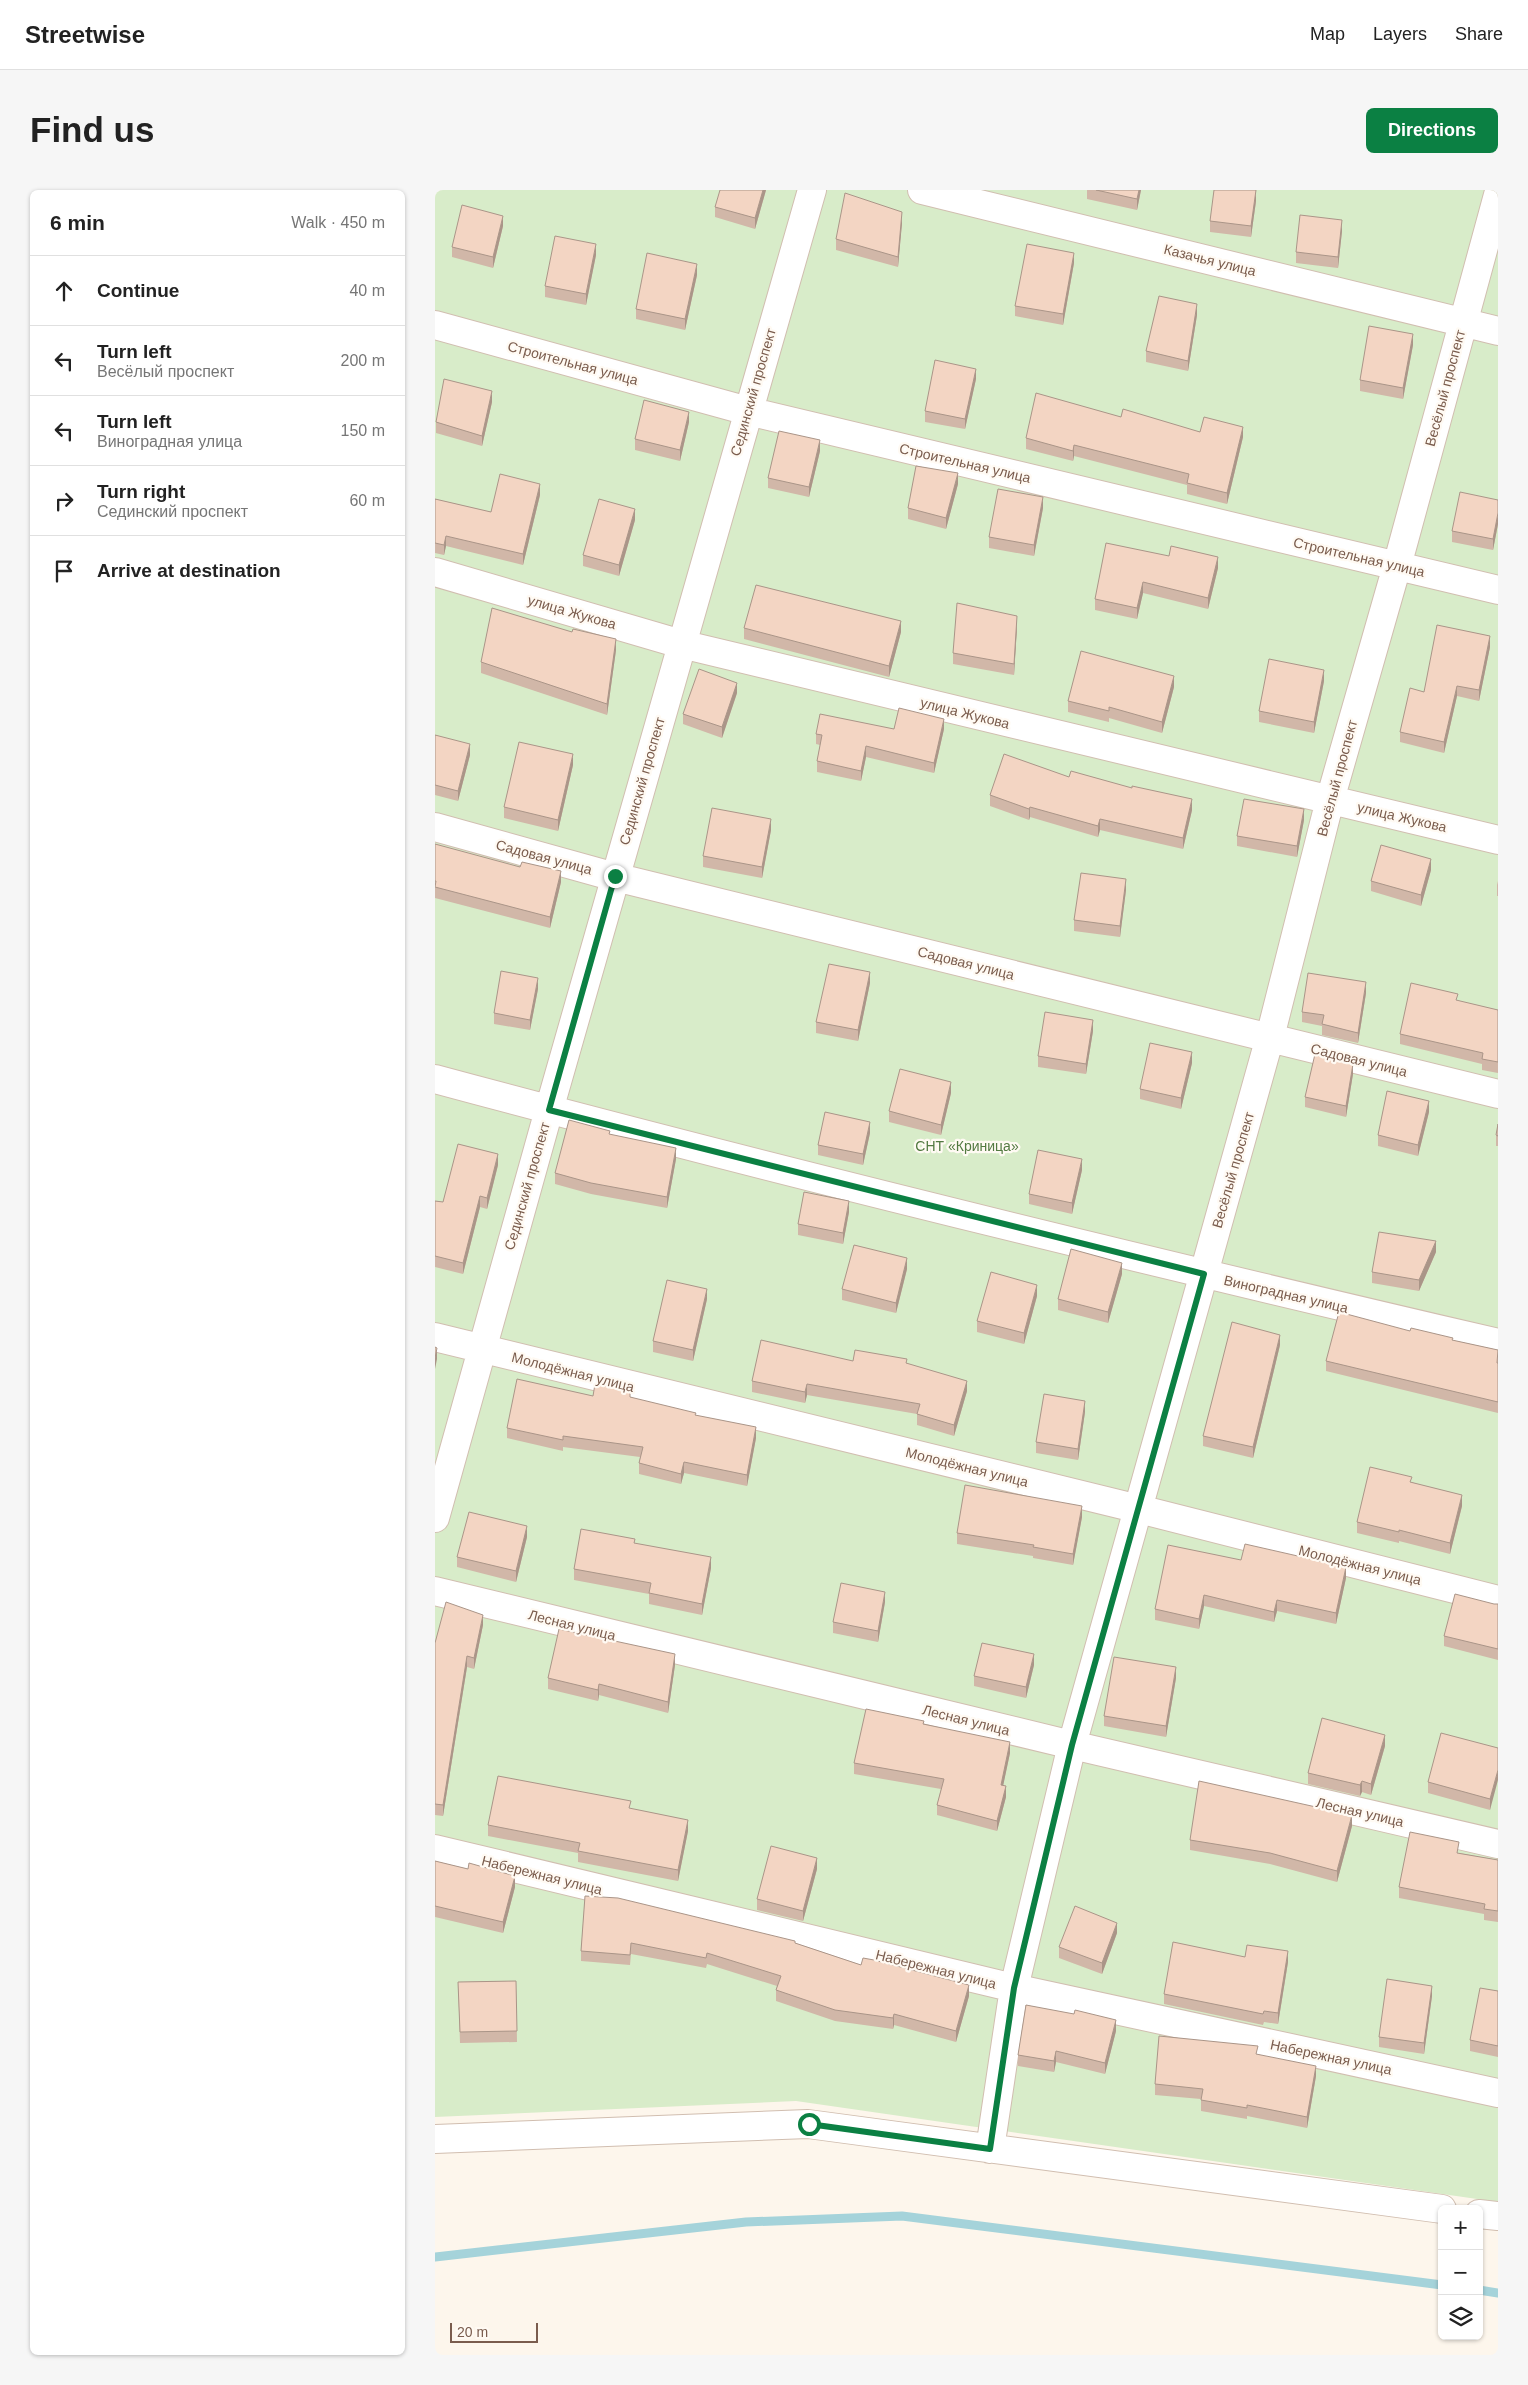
<!DOCTYPE html>
<html lang="en">
<head>
<meta charset="utf-8">
<style>
  :root { --surface:#fff; --page:#f6f6f6; --text:#222; --muted:#767676; --line:#e0e0e0; --accent:#0b8043 }
  body { margin:0; font-family:Helvetica,sans-serif; background:var(--page); color:var(--text) }
  .controls { position:absolute; right:15px; bottom:15px; display:grid; overflow:hidden; border-radius:8px; box-shadow:0 1px 4px #0004 }
  .controls button { width:45px; height:45px; display:grid; place-items:center; padding:0; border:0; border-bottom:1px solid var(--line); background:var(--surface); color:var(--text); font:25px sans-serif }
  .scale { position:absolute; left:15px; bottom:12px; width:88px; box-sizing:border-box; padding-left:5px; border:2px solid #7a5c4d; border-top:0; font-size:14px; line-height:18px; white-space:nowrap; color:#7a5c4d; -webkit-text-stroke:4px #fffaf3; paint-order:stroke }
  .stop { position:absolute; width:15px; height:15px; margin:-11px; border:4px solid #0b8043; border-radius:50%; background:#fff }
  .stop.end { background:#0b8043; border-color:#fff; box-shadow:0 1px 5px #0008 }
  .list { margin:0; padding:0; list-style:none }
  h2 { display:flex; justify-content:space-between; align-items:center; height:65px; margin:0; padding:0 20px; font-size:21px }
  h2 small { font-size:16px; font-weight:400; color:var(--muted) }
  .list li { display:grid; grid-template-columns:32px 1fr auto; gap:15px; align-items:center; box-sizing:border-box; height:70px; padding:0 20px; border-top:1px solid var(--line) }
  .list b { display:block; font-size:19px; white-space:nowrap }
  .list p { margin:0; font-size:16px; white-space:nowrap; color:var(--muted) }
  .list em { font-size:16px; font-style:normal; color:var(--muted) }
  .icon { flex:none; width:28px; height:28px; fill:none; stroke:currentColor; stroke-width:2; stroke-linecap:round; stroke-linejoin:round }
  .map { position:relative; flex:none; width:1063px; height:2165px; overflow:hidden; border-radius:8px }
  header { display:flex; align-items:center; gap:30px; box-sizing:border-box; height:70px; padding:0 25px; background:var(--surface); border-bottom:1px solid var(--line) }
  header strong { font-size:24px }
  nav { display:flex; gap:28px; margin-inline-start:auto; font-size:18px }
  .intro { display:flex; align-items:center; justify-content:space-between; box-sizing:border-box; height:120px; padding:0 30px }
  h1 { margin:0; font-size:35px }
  .button { padding:12px 22px; border-radius:8px; background:var(--accent); color:#fff; font-size:18px; font-weight:700 }
  main { display:flex; gap:30px; padding:0 30px }
  aside { flex:1; background:var(--surface); border-radius:8px; box-shadow:0 1px 4px #0004 }
  .map>svg:first-child { display:block }
</style>
</head>
<body>
<header>
<strong>Streetwise</strong>
<nav><a>Map</a><a>Layers</a><a>Share</a></nav>
</header>
<div class="intro"><h1>Find us</h1><a class="button">Directions</a></div>
<main>
<aside>
<h2>6 min<small>Walk · 450 m</small></h2>
<ul class="list">
<li><svg class="icon" aria-label="ahead" viewBox="0 0 24 24"><path d="M12 20V5M6 11l6-6 6 6"/></svg><div><b>Continue</b></div><em>40 m</em></li>
<li><svg class="icon" aria-label="left" viewBox="0 0 24 24"><path d="M17 20v-9H6M10 6l-5 5 5 5"/></svg><div><b>Turn left</b><p>Весёлый проспект</p></div><em>200 m</em></li>
<li><svg class="icon" aria-label="left" viewBox="0 0 24 24"><path d="M17 20v-9H6M10 6l-5 5 5 5"/></svg><div><b>Turn left</b><p>Виноградная улица</p></div><em>150 m</em></li>
<li><svg class="icon" aria-label="right" viewBox="0 0 24 24"><path d="M7 20v-9h11M14 6l5 5-5 5"/></svg><div><b>Turn right</b><p>Сединский проспект</p></div><em>60 m</em></li>
<li><svg class="icon" aria-label="arrive" viewBox="0 0 24 24"><path d="M6 21V4h12l-3 4 3 4H6"/></svg><div><b>Arrive at destination</b></div></li>
</ul>
</aside>
<div class="map">
<svg width="1063" height="2165" viewBox="0 0 1063 2165">
  <rect width="100%" height="100%" fill="#fdf6ec"/>
  <path fill="#d8ecc9" d="M0,0H1063V2012L361,1911L0,1927Z"/>
  <g fill="none" stroke-linecap="round" stroke-linejoin="round">
    <path stroke="#a5d3da" stroke-width="9" d="M0,2067L311,2032L467,2026L1007,2095
      M1044,2100L1063,2103"/>
    <g stroke="#d1beb0" stroke-width="30">
      <path id="minor" d="M487,0L1063,141
        M0,135L313,221L1063,400
        M0,382L246,454L1063,650
        M0,637L180,687L1063,904
        M0,889C352,984 707,1070 1063,1153
        M0,1147L704,1319L1063,1410
        M0,1328L114,920L377,0
        M0,1401L637,1555L1063,1654
        M0,1659L579,1798L1063,1903
        M0,1949L373,1934L1007,2019
        M555,1959L579,1798L637,1555L835,847L895,610L962,376L1063,5
        M1044,2024L1063,2026"/>
    </g>
    <use href="#minor" stroke="#fff" stroke-width="28"/>
  </g>
  <path fill="#d1b7a8" d="M331,0L320,39L280,27V17Z
    M652,0H706L702,20L652,9Z
    M821,11L816,47L775,42V31Z
    M467,33L463,77L401,60V49Z
    M68,36L58,78L17,67V57Z
    M907,41L903,78L861,73V62Z
    M161,65L151,115L110,107V96Z
    M639,73L628,135L580,126V116Z
    M262,85L250,140L201,129V119Z
    M762,125L753,181L711,172V161Z
    M978,155L968,209L925,201V190Z
    M541,189L530,239L490,232V221Z
    M57,212L47,256L1,243V232Z
    M686,227L765,242L808,247L792,314L752,304V295L639,266L638,271L591,259V248Z
    M254,232L245,271L200,260V249Z
    M385,261L374,307L333,298V288Z
    M523,294L511,339L473,329V318Z
    M105,305L88,375L11,356L9,365L0,363V309L56,322Z
    M1063,310V334L1058,360L1017,352V341Z
    M608,318L599,366L554,358V347Z
    M200,330L184,386L148,376V365Z
    M734,366L783,378L773,419L708,403L702,429L660,420V409Z
    M582,437L579,485L518,474V463Z
    M309,438L466,442L454,487L309,449Z
    M1055,457L1044,511L1022,506L1009,563L965,552V542L989,502Z
    M181,460L172,525L46,483V472Z
    M889,491L879,543L824,532V521Z
    M739,497L727,543L674,528V532L633,522V511Z
    M302,503L287,548L248,534V524Z
    M459,539H509L499,583L431,567L426,591L382,582V571L385,555L381,554V544Z
    M0,545L35,565L23,611L0,605Z
    M138,575L123,641L69,628V617Z
    M634,587L757,620L748,659L665,640L663,647L595,627L594,630L555,616V605Z
    M869,630L862,667L802,656V646Z
    M336,640L327,688L268,677V666Z
    M0,654L126,692L115,738L0,708Z
    M996,680L986,716L936,701V691Z
    M1063,691V706H1062V695Z
    M691,700L685,747L639,741V730Z
    M435,793L423,851L381,843V832Z
    M103,799L95,840L59,834V823Z
    M931,803L923,853L887,845V836L867,832V822Z
    M1023,811L1063,820V883L1047,880V874L965,854V844Z
    M658,841L651,884L603,877V866Z
    M757,873L746,919L705,909V899Z
    M918,884L911,927L870,917V907Z
    M516,903L506,945L454,932V921Z
    M994,922L983,966L943,956V945Z
    M1063,934V956H1061V945Z
    M435,943L428,975L383,965V955Z
    M175,944L241,969L232,1018L156,1004L120,994V983Z
    M63,975L52,1019L45,1017L28,1084L0,1077V1011L8,1012Z
    M647,980L637,1024L594,1014V1004Z
    M414,1022L408,1054L363,1045V1034Z
    M1001,1062L984,1101L937,1093V1082Z
    M472,1079L461,1123L407,1110V1099Z
    M687,1084L673,1133L623,1120V1109Z
    M602,1106L589,1154L542,1142V1131Z
    M272,1109L258,1171L218,1162V1151Z
    M975,1141L1063,1160V1223L891,1181V1171Z
    M845,1155L818,1268L768,1256V1246Z
    M418,1171L472,1173L532,1201L519,1246L482,1235V1224L372,1205L370,1213L317,1202V1191Z
    M158,1206L195,1207L261,1225L321,1248L312,1296L249,1283L246,1294L204,1284V1273L205,1267L128,1257V1261L72,1248V1238Z
    M650,1222L643,1270L601,1263V1252Z
    M977,1292L1027,1316L1015,1364L964,1351V1353L922,1343V1332Z
    M647,1327L638,1375L598,1368V1366L522,1354V1343Z
    M92,1347L81,1392L22,1377V1367Z
    M806,1370L911,1388L901,1434L842,1421L839,1432L769,1416L764,1439L720,1430V1419Z
    M276,1378L267,1425L214,1414V1404L139,1390V1379Z
    M450,1412L443,1452L398,1443V1432Z
    M1059,1414H1063V1470L1009,1456V1446Z
    M48,1435L39,1479L32,1477L8,1626L0,1625V1453Z
    M240,1475L233,1523L164,1505L163,1511L113,1499V1488Z
    M599,1475L591,1508L539,1496V1486Z
    M741,1488L731,1547L669,1536V1526Z
    M489,1534L575,1563L568,1595L571,1607L562,1641L502,1625V1615L506,1599L419,1584V1573Z
    M950,1556L936,1605L927,1602L925,1606L873,1594V1583Z
    M1063,1558L1055,1620L993,1603V1592Z
    M196,1619L253,1641L243,1691L143,1672V1663L53,1646V1635Z
    M917,1636L902,1692L835,1674L755,1660V1650Z
    M1024,1663L1063,1670V1732L1049,1730V1724L964,1708V1697Z
    M0,1671L33,1679L80,1697L68,1743L0,1727Z
    M382,1679L368,1731L322,1720V1709Z
    M150,1706L360,1753L426,1775L534,1806L521,1852L459,1835L458,1839L400,1831L341,1811V1800L342,1796L272,1774L271,1778L196,1764L195,1775L146,1771V1761Z
    M682,1743L667,1784L624,1768V1757Z
    M853,1772L843,1834L829,1832L828,1835L729,1814V1804Z
    M81,1791L82,1852L25,1853L23,1792Z
    M1063,1801V1867L1035,1861V1850Z
    M997,1806L989,1864L944,1857V1847Z
    M681,1841L670,1884L621,1872L619,1882L583,1876V1865Z
    M823,1864L881,1886L872,1938L812,1926V1929L766,1921V1909L720,1905V1894Z"/>
  <path fill="#aa9588" d="M328,0H331L320,39V28Z
    M704,0H706L702,20V9Z
    M821,0V11L816,47V36Z
    M467,22V33L463,77V67Z
    M68,26V36L58,78V67Z
    M907,30V41L903,78V67Z
    M161,54V65L151,115V104Z
    M639,63V73L628,135V124Z
    M262,74V85L250,140V129Z
    M762,114V125L753,181V171Z
    M978,144V155L968,209V198Z
    M541,179V189L530,239V229Z
    M57,201V212L47,256V246Z
    M254,222V232L245,271V260Z
    M808,237V247L792,314V303Z
    M385,250V261L374,307V297Z
    M639,255V266L638,271V261Z
    M523,283V294L511,339V328Z
    M105,294V305L88,375V364Z
    M608,307V318L599,366V355Z
    M200,319V330L184,386V375Z
    M1063,323V334L1058,360V349Z
    M11,346V356L9,365V355Z
    M783,367V378L773,419V408Z
    M708,392V403L702,429V418Z
    M582,426V437L579,485V474Z
    M466,431V442L454,487V476Z
    M1055,446V457L1044,511V500Z
    M181,449V460L172,525V514Z
    M889,480V491L879,543V532Z
    M739,486V497L727,543V532Z
    M302,493V503L287,548V537Z
    M1022,496V506L1009,563V552Z
    M509,529V539L499,583V573Z
    M35,554V565L23,611V601Z
    M431,556V567L426,591V581Z
    M138,564V575L123,641V630Z
    M757,609V620L748,659V648Z
    M595,617V627L594,630V619Z
    M869,619V630L862,667V656Z
    M336,629V640L327,688V677Z
    M665,629V640L663,647V636Z
    M996,669V680L986,716V705Z
    M126,681V692L115,738V727Z
    M691,689V700L685,747V736Z
    M435,782V793L423,851V840Z
    M103,788V799L95,840V830Z
    M931,792V803L923,853V843Z
    M658,830V841L651,884V874Z
    M757,862V873L746,919V908Z
    M918,874V884L911,927V916Z
    M516,892V903L506,945V935Z
    M994,911V922L983,966V955Z
    M435,932V943L428,975V964Z
    M241,958V969L232,1018V1007Z
    M63,964V975L52,1019V1008Z
    M647,969V980L637,1024V1013Z
    M45,1006V1017L28,1084V1073Z
    M414,1011V1022L408,1054V1043Z
    M1001,1051V1062L984,1101V1090Z
    M472,1068V1079L461,1123V1113Z
    M687,1073V1084L673,1133V1122Z
    M602,1095V1106L589,1154V1143Z
    M272,1099V1109L258,1171V1160Z
    M845,1145V1155L818,1268V1257Z
    M2,1158V1169L0,1179V1168Z
    M532,1191V1201L519,1246V1235Z
    M372,1194V1205L370,1213V1202Z
    M650,1211V1222L643,1270V1259Z
    M321,1237V1248L312,1296V1285Z
    M249,1272V1283L246,1294V1284Z
    M1027,1305V1316L1015,1364V1353Z
    M647,1316V1327L638,1375V1364Z
    M92,1336V1347L81,1392V1381Z
    M276,1367V1378L267,1425V1414Z
    M911,1377V1388L901,1434V1423Z
    M450,1402V1412L443,1452V1441Z
    M769,1405V1416L764,1439V1429Z
    M842,1410V1421L839,1432V1422Z
    M48,1425V1435L39,1479V1468Z
    M240,1464V1475L233,1523V1512Z
    M599,1464V1475L591,1508V1497Z
    M32,1466V1477L8,1626V1615Z
    M741,1477V1488L731,1547V1536Z
    M164,1494V1505L163,1511V1500Z
    M950,1545V1556L936,1605V1594Z
    M575,1552V1563L566,1606V1595Z
    M1063,1580V1590L1055,1620V1609Z
    M927,1591V1602L925,1606V1595Z
    M571,1596V1607L562,1641V1631Z
    M917,1625V1636L902,1692V1681Z
    M253,1630V1641L243,1691V1680Z
    M382,1668V1679L368,1731V1721Z
    M80,1686V1697L68,1743V1732Z
    M682,1733V1743L667,1784V1773Z
    M853,1761V1772L843,1834V1823Z
    M534,1795V1806L521,1852V1841Z
    M997,1796V1806L989,1864V1853Z
    M459,1824V1835L458,1839V1828Z
    M681,1830V1841L670,1884V1873Z
    M621,1861V1872L619,1882V1871Z
    M881,1876V1886L872,1938V1927Z"/>
  <path fill="#f3d5c3" stroke="#aa9588" d="M285,0H328L320,28L280,17Z
    M661,0H704L702,9Z
    M779,0H821L816,36L775,31Z
    M410,3L467,22L463,67L401,49Z
    M27,15L68,26L58,67L17,57Z
    M865,25L907,30L903,67L861,62Z
    M120,46L161,54L151,104L110,96Z
    M592,54L639,63L628,124L580,116Z
    M212,63L262,74L250,129L201,119Z
    M724,106L762,114L753,171L711,161Z
    M934,136L978,144L968,198L925,190Z
    M500,170L541,179L530,229L490,221Z
    M9,189L57,201L47,246L1,232Z
    M601,203L686,227L688,219L765,242L769,227L808,237L792,303L752,293L754,284L639,255L638,261L591,248Z
    M209,210L254,222L245,260L200,249Z
    M344,241L385,250L374,297L333,288Z
    M481,276L523,283L511,328L473,318Z
    M65,284L105,294L88,364L11,346L9,355L0,353V309L56,322Z
    M563,299L608,307L599,355L554,347Z
    M1025,302L1063,310V323L1058,349L1017,341Z
    M164,309L200,319L184,375L148,365Z
    M671,353L734,366L736,356L783,367L773,408L708,392L702,418L660,409Z
    M321,395L466,431L454,476L309,438Z
    M522,413L582,426L579,474L518,463Z
    M57,418L137,442L138,439L181,449L172,514L46,472Z
    M1002,435L1055,446L1044,500L1022,496L1009,552L965,542L975,498L989,502Z
    M646,461L739,486L727,532L674,517V521L633,511Z
    M834,469L889,480L879,532L824,521Z
    M264,479L302,493L287,537L248,524Z
    M464,518L509,529L499,573L431,556L426,581L382,571L387,545L381,544L385,524L459,539Z
    M0,545L35,554L23,601L0,595Z
    M84,552L138,564L123,630L69,617Z
    M569,564L634,587L636,581L697,598V596L757,609L748,648L665,629L663,636L595,617L594,619L555,605Z
    M809,609L869,619L862,656L802,646Z
    M277,618L336,629L327,677L268,666Z
    M0,654L85,677L87,672L126,681L115,727L0,697L1,691H0Z
    M946,655L996,669L986,705L936,691Z
    M646,683L691,689L685,736L639,730Z
    M394,774L435,782L423,840L381,832Z
    M66,781L103,788L95,830L59,823Z
    M873,783L931,792L923,843L887,834L889,825L867,822Z
    M976,793L1023,804L1021,810L1063,820V872L1047,869L1048,863L965,844Z
    M610,822L658,830L651,874L603,866Z
    M715,853L757,862L746,908L705,899Z
    M880,864L918,874L911,916L870,907Z
    M465,879L516,892L506,935L454,921Z
    M952,901L994,911L983,955L943,945Z
    M390,922L435,932L428,964L383,955Z
    M134,930L175,941L174,944L241,958L232,1007L156,993L120,983Z
    M1063,934V946L1061,945Z
    M23,954L63,964L52,1008L45,1006L28,1073L0,1066V1011L8,1012Z
    M603,960L647,969L637,1013L594,1004Z
    M369,1002L414,1011L408,1043L363,1034Z
    M944,1042L1001,1051L984,1090L937,1082Z
    M419,1055L472,1068L461,1113L407,1099Z
    M636,1059L687,1073L673,1122L623,1109Z
    M556,1082L602,1095L589,1143L542,1131Z
    M232,1090L272,1099L258,1160L218,1151Z
    M904,1122L975,1141L976,1138L1018,1148L1017,1150L1063,1160L1062,1173H1063V1212L891,1171Z
    M797,1132L845,1145L818,1257L768,1246Z
    M326,1150L418,1171L420,1160L472,1169L471,1173L532,1191L519,1235L482,1224L485,1214L372,1194L370,1202L317,1191Z
    M0,1157L2,1158L0,1168Z
    M82,1189L158,1206L160,1194L190,1199L195,1200V1207L261,1223L260,1225L321,1237L312,1285L249,1272L246,1284L204,1273L208,1257L128,1246V1250L72,1238Z
    M609,1204L650,1211L643,1259L601,1252Z
    M935,1277L977,1287L975,1292L1027,1305L1015,1353L964,1340V1342L922,1332Z
    M530,1295L647,1316L638,1364L598,1357L599,1355L522,1343Z
    M34,1322L92,1336L81,1381L22,1367Z
    M146,1339L200,1349L199,1353L276,1367L267,1414L214,1403L216,1393L139,1379Z
    M810,1354L911,1377L901,1423L842,1410L839,1422L769,1405L764,1429L720,1419L733,1355L806,1370Z
    M406,1393L450,1402L443,1441L398,1432Z
    M1020,1404L1059,1414H1063V1459L1009,1446Z
    M11,1412L48,1425L39,1468L32,1466L8,1615L0,1614V1453Z
    M124,1439L240,1464L233,1512L164,1494L163,1500L113,1488Z
    M547,1453L599,1464L591,1497L539,1486Z
    M679,1467L741,1477L731,1536L669,1526Z
    M431,1519L489,1531L488,1534L575,1552L566,1595L571,1596L562,1631L502,1615L509,1589L419,1573Z
    M887,1528L950,1545L936,1594L927,1591L925,1595L873,1583Z
    M1006,1543L1063,1558V1580L1055,1609L993,1592Z
    M63,1586L196,1611L194,1618L253,1630L243,1680L143,1661L145,1653L53,1635Z
    M764,1591L917,1625L902,1681L835,1663L755,1650Z
    M975,1642L1024,1652L1022,1663L1063,1670V1721L1049,1719L1050,1714L964,1697Z
    M336,1656L382,1668L368,1721L322,1709Z
    M0,1671L33,1679L34,1673L80,1686L68,1732L0,1716Z
    M150,1706L183,1708L360,1751V1753L426,1775L428,1768L439,1770L534,1795L521,1841L459,1824L458,1828L400,1820L341,1800L346,1786L272,1763L271,1768L196,1753L195,1765L146,1761Z
    M640,1716L682,1733L667,1773L624,1757Z
    M738,1752L810,1767L812,1755L853,1761L843,1823L829,1821L828,1824L729,1804Z
    M952,1789L997,1796L989,1853L944,1847Z
    M81,1791L82,1841L25,1842L23,1792Z
    M1045,1798L1063,1801V1856L1035,1850Z
    M591,1815L639,1824L640,1820L681,1830L670,1873L621,1861L619,1871L583,1865Z
    M724,1846L823,1856L821,1864L881,1876L872,1927L812,1915V1918L766,1910L768,1899L720,1894Z"/>
  <g fill="none" stroke-linecap="round" stroke-linejoin="round">
    <path stroke="#0b8043" stroke-width="6" d="M180,686L114,920L769,1084L637,1555L579,1798L555,1959L374,1934"/>
  </g>
  <g text-anchor="middle" stroke-width="4.5" stroke-linejoin="round" paint-order="stroke">
    <g font-size="14" fill="#7a5c4d" stroke="#fffaf3">
      <text transform="translate(775 70) rotate(14)" y="5">Казачья улица</text>
      <text transform="translate(138 173) rotate(15)" y="5">Строительная улица</text>
      <text transform="translate(1010 198) rotate(-75)" y="5">Весёлый проспект</text>
      <text transform="translate(318 202) rotate(-74)" y="5">Сединский проспект</text>
      <text transform="translate(530 273) rotate(13)" y="5">Строительная улица</text>
      <text transform="translate(924 367) rotate(13)" y="5">Строительная улица</text>
      <text transform="translate(137 422) rotate(16)" y="5">улица Жукова</text>
      <text transform="translate(530 523) rotate(14)" y="5">улица Жукова</text>
      <text transform="translate(902 588) rotate(-75)" y="5">Весёлый проспект</text>
      <text transform="translate(207 591) rotate(-74)" y="5">Сединский проспект</text>
      <text transform="translate(967 627) rotate(13)" y="5">улица Жукова</text>
      <text transform="translate(109 667) rotate(15)" y="5">Садовая улица</text>
      <text transform="translate(531 773) rotate(14)" y="5">Садовая улица</text>
      <text transform="translate(924 870) rotate(14)" y="5">Садовая улица</text>
      <text transform="translate(798 980) rotate(-74)" y="5">Весёлый проспект</text>
      <text transform="translate(92 996) rotate(-74)" y="5">Сединский проспект</text>
      <text transform="translate(851 1104) rotate(13)" y="5">Виноградная улица</text>
      <text transform="translate(138 1182) rotate(14)" y="5">Молодёжная улица</text>
      <text transform="translate(532 1277) rotate(14)" y="5">Молодёжная улица</text>
      <text transform="translate(925 1375) rotate(14)" y="5">Молодёжная улица</text>
      <text transform="translate(137 1435) rotate(14)" y="5">Лесная улица</text>
      <text transform="translate(531 1530) rotate(14)" y="5">Лесная улица</text>
      <text transform="translate(925 1622) rotate(13)" y="5">Лесная улица</text>
      <text transform="translate(107 1685) rotate(14)" y="5">Набережная улица</text>
      <text transform="translate(501 1779) rotate(14)" y="5">Набережная улица</text>
      <text transform="translate(896 1867) rotate(12)" y="5">Набережная улица</text>
    </g>
    <g font-size="14" fill="#537a41" stroke="#fffaf3">
      <text x="532" y="961">СНТ «Криница»</text>
    </g>
  </g>
</svg>
<div class="controls">
<button>+</button>
<button>−</button>
<button><svg class="icon" aria-label="layers" viewBox="0 0 24 24"><path d="M12 4l9 5-9 5-9-5zM3 14l9 5 9-5"/></svg></button>
</div>
<div class="scale">20 m</div>
<div class="stop" style="left:374px;top:1934px"></div>
<div class="stop end" style="left:180px;top:686px"></div>
</div>
</main>
</body>
</html>
